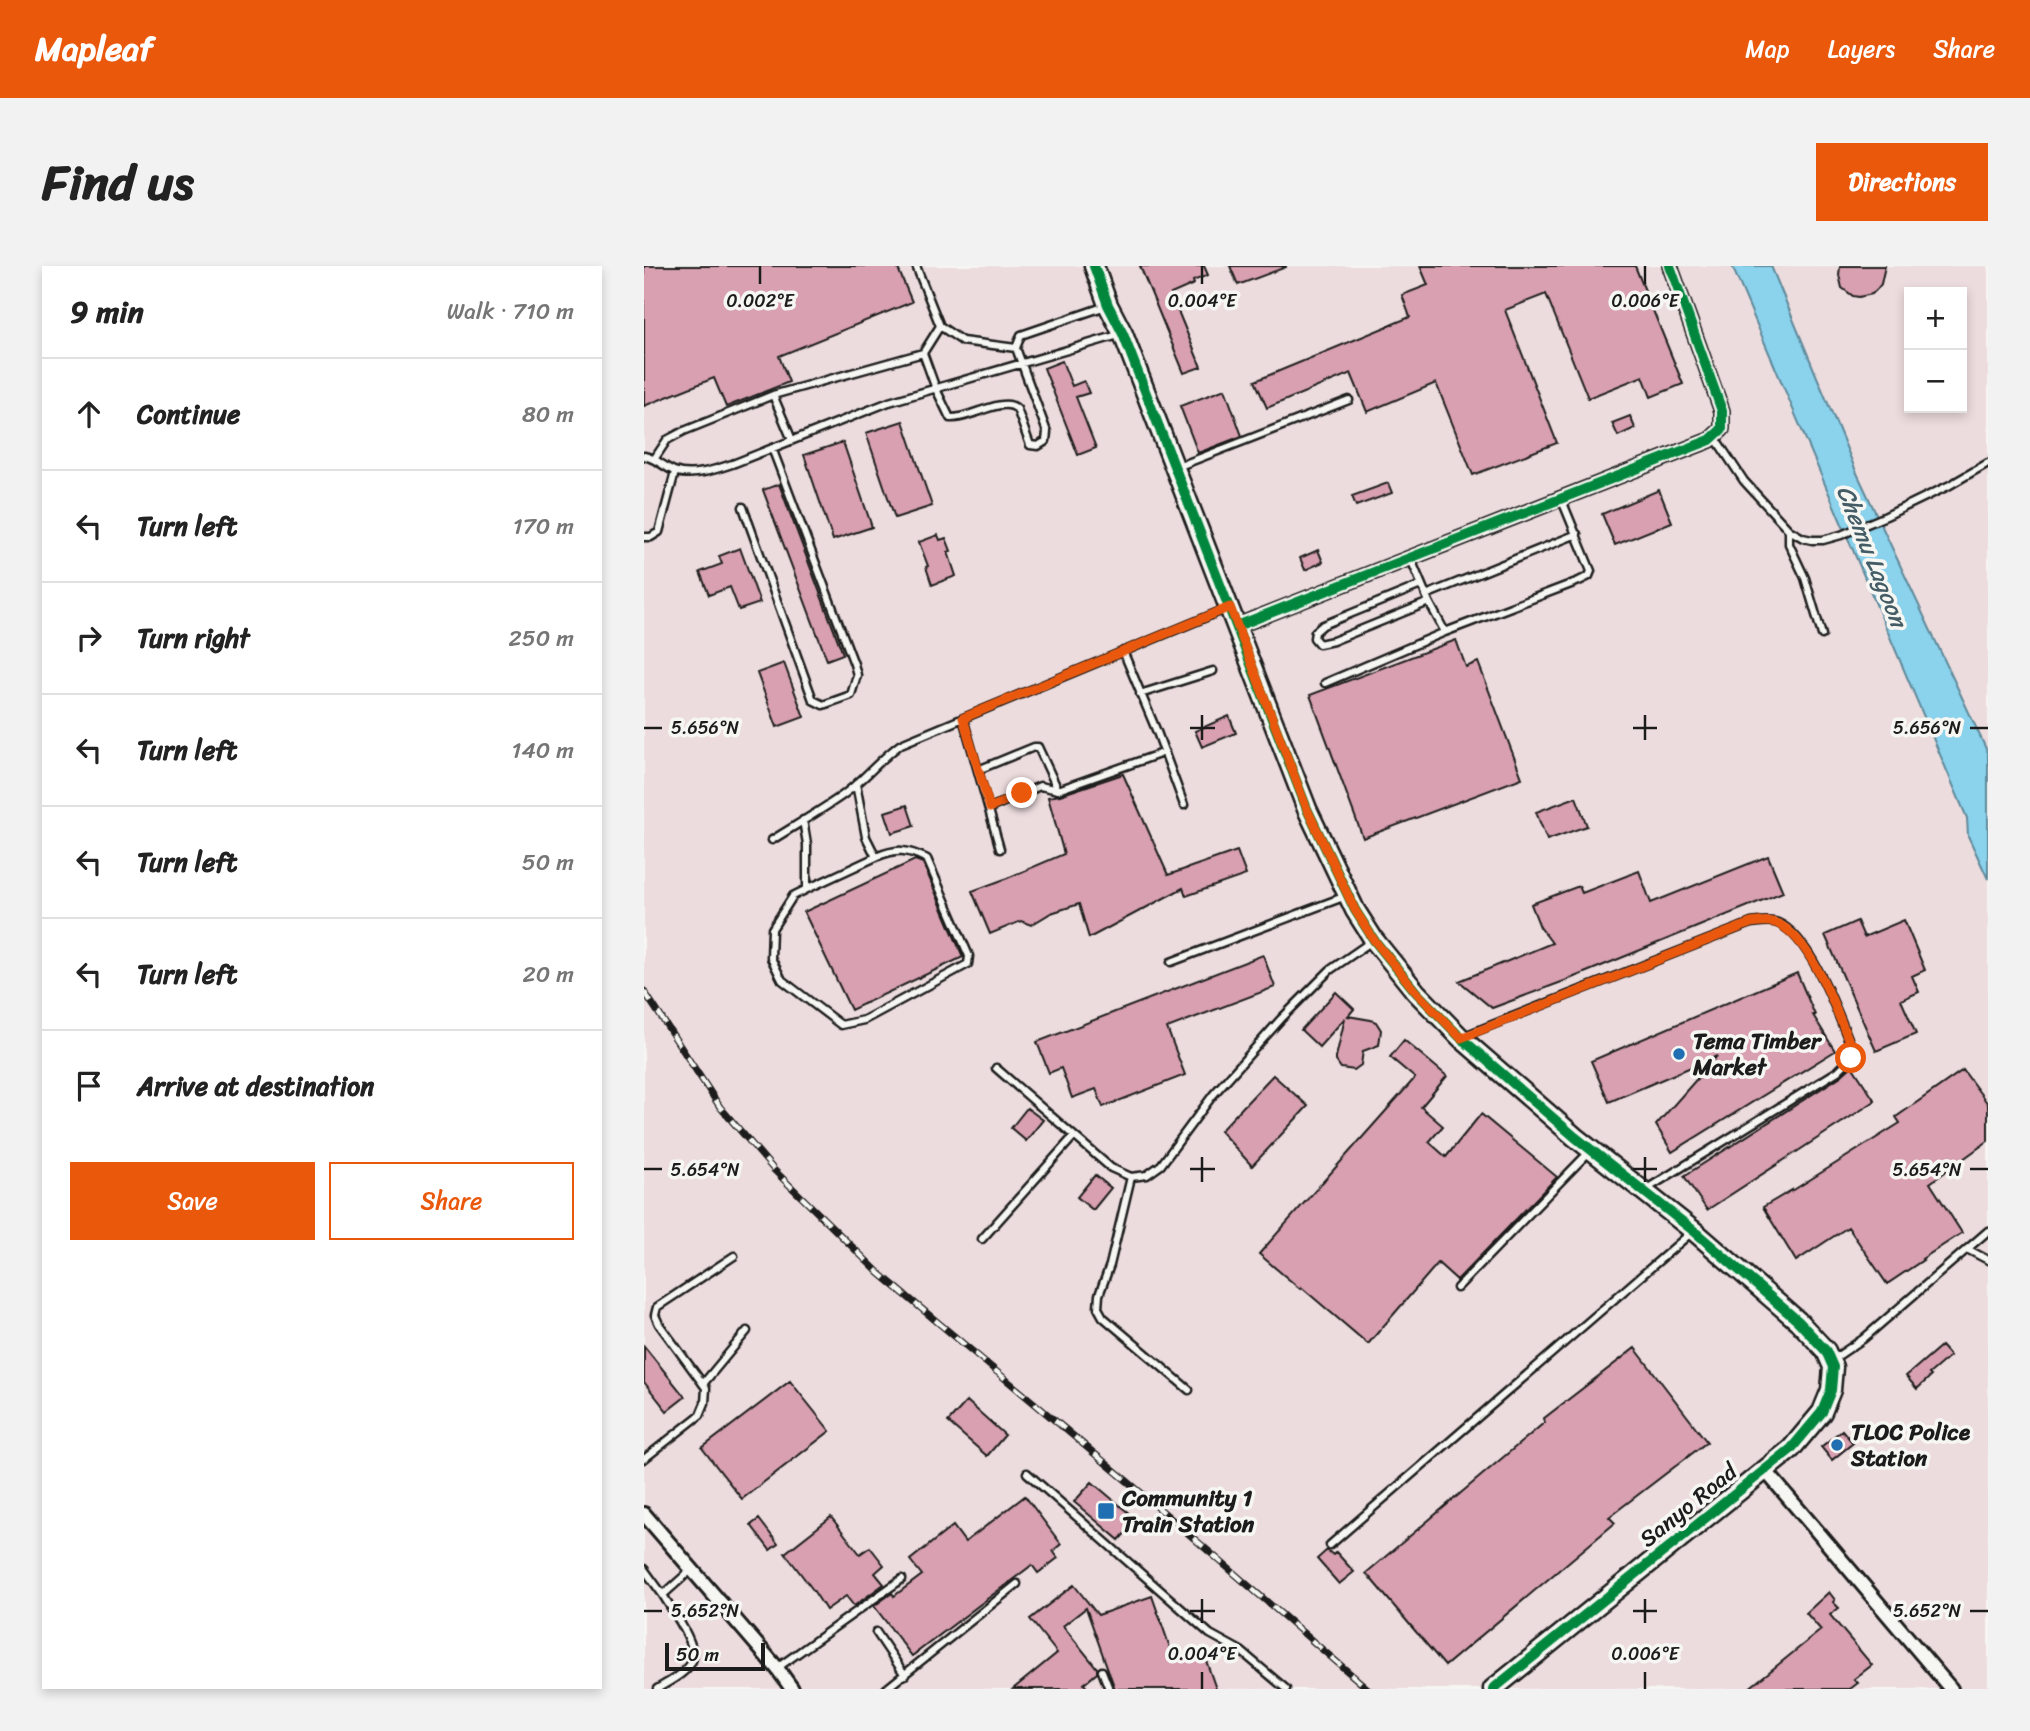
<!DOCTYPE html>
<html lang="en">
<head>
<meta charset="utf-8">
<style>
  :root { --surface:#fff; --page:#f2f2f2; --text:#222; --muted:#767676; --line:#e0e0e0; --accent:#ea580c }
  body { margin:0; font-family:Sriracha,sans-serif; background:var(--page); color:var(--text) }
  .controls { position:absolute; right:21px; top:21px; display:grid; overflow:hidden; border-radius:0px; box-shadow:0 4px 10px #0003 }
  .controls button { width:63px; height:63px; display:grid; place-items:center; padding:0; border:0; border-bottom:2px solid var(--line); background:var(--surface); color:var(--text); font:35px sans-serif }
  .scale { position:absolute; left:21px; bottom:18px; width:100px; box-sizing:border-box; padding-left:7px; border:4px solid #1c1c1c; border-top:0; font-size:19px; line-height:24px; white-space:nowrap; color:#1c1c1c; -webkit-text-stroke:5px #f6f6f2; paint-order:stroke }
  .stop { position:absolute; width:21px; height:21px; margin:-16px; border:5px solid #ea580c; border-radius:50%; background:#fff }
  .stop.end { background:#ea580c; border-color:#fff; box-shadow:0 2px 7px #0008 }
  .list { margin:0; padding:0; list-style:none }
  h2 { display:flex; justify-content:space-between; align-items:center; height:91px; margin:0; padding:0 28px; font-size:30px }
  h2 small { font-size:23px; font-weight:400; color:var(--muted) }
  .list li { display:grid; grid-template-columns:46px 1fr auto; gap:21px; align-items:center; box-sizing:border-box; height:112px; padding:0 28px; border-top:2px solid var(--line) }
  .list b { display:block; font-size:26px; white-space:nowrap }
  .list em { font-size:23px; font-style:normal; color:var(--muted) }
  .actions { display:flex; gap:14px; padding:21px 28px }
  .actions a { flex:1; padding:16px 0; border:2px solid var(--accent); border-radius:0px; text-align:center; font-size:24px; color:var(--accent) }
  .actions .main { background:var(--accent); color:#fff }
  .icon { flex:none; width:38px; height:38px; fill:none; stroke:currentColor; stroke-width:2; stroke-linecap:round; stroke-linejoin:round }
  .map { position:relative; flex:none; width:1344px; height:1423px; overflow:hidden; border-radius:0px }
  header { display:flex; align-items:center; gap:42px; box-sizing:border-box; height:98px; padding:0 35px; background:var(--accent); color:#fff }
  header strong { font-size:33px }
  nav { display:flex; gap:38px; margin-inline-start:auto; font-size:24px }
  .intro { display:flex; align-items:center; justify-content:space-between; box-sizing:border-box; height:168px; padding:0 42px }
  h1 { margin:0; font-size:49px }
  .button { padding:18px 32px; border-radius:0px; background:var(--accent); color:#fff; font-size:24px; font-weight:700 }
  main { display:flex; gap:42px; padding:0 42px }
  aside { flex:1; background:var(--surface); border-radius:0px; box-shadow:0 4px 10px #0003 }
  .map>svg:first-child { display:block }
</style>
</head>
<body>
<header>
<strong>Mapleaf</strong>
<nav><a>Map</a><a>Layers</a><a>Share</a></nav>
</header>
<div class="intro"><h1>Find us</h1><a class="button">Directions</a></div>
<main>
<aside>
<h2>9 min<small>Walk · 710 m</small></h2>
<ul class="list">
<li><svg class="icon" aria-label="ahead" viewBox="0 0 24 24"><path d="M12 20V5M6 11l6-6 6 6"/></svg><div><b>Continue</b></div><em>80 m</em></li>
<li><svg class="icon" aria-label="left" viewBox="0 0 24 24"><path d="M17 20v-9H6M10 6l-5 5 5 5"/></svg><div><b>Turn left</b></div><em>170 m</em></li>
<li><svg class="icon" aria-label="right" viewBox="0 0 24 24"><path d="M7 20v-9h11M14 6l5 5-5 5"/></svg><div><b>Turn right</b></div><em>250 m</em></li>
<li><svg class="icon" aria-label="left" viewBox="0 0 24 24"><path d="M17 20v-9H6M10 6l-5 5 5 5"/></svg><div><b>Turn left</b></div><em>140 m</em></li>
<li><svg class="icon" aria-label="left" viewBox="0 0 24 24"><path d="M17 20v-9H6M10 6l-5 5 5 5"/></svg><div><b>Turn left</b></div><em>50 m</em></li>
<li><svg class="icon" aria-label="left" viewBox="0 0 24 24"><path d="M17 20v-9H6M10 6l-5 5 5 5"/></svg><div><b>Turn left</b></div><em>20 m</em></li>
<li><svg class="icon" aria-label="arrive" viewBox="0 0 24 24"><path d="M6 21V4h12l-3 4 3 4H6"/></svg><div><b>Arrive at destination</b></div></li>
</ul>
<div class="actions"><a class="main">Save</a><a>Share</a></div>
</aside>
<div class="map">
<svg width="1344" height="1423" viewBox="0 0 1344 1423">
  <rect width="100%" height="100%" fill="#f6f6f2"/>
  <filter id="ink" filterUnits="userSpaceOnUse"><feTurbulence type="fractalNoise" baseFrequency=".0143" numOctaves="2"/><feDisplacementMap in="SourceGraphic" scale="14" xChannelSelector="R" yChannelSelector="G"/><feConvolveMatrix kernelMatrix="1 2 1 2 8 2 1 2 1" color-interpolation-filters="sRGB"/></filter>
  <g filter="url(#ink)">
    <path fill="#eddcde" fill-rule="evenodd" d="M0,0H1088L1324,552V570L1344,613V1423H0Z
      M1127,0H1344V487L1212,205ZM1265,26H1318V142H1265Z"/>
    <path fill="#8bd2ed" stroke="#5f8999" stroke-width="2" d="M1088,0H1127L1212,205L1344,487V613L1324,570L1323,552Z"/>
    <path fill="#d8a0b1" stroke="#1c1c1c" stroke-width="2" d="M0,0H253L268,36L135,90L145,116L82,141L70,112L0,140Z
      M496,0H560L564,9L549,15L550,18L527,28L557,101L540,107Z
      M586,0H642V1L594,19Z
      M776,0H991L1039,118L1007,131L999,110L944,132L902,28L861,44L913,177L829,209L792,117L723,146L707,107L623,142L611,115L766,51L758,29L784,19Z
      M1196,0H1241L1237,18L1233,23L1228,28L1215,31L1209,30L1198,22L1195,9Z
      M418,95L428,120L440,115L445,127L432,131L452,182L434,189L400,102Z
      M581,123L598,170L554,187L536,140Z
      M986,150L991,162L974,170L968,157Z
      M259,155L288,240L251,252L222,167Z
      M199,176L228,261L189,274L160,189Z
      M744,217L748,227L712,240L708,230Z
      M135,218L199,388L183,394L119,224Z
      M1015,224L1028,256L971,279L958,248Z
      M294,269L296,274L302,272L307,285L304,286L312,310L288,319L282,301L284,300L275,276Z
      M96,282L116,337L95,344L86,321L65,329L56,306L78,298L75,290Z
      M674,284L679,296L661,304L656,292Z
      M812,374L822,401L834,396L878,512L719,572L666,429Z
      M140,397L160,451L133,461L113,407Z
      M585,450L592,467L558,481L551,465Z
      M479,508L524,609L593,585L602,609L542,630L539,622L445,672L435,638L407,647L387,659L377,655L346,668L328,625L361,613L420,588L404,531L416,529Z
      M932,531L943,560L903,574L892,546Z
      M263,539L270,560L248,567L241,546Z
      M1124,590L1139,626L923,714L848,742L815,715L908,677L896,661L887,638L935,620L938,627L995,605L1007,637Z
      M271,594L279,597L319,691L207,744L160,646Z
      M1260,654L1281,704L1268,710L1275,726L1257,734L1272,768L1232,785L1181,669L1213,655L1220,671Z
      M619,689L631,721L523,762L541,809L459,841L452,823L428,832L417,802L405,807L393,776Z
      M1153,707L1171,749H1169L1191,785L1028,886L1012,859L1073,790L965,836L947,795Z
      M692,726L710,743L704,750L727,754L732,756L737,764L735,779L719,785L717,799L710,804L697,802L692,795V791L701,752L675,781L657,764Z
      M760,774L803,810L777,841L799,860L785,876L802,891L837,848L913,911L813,1014L794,997L724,1078L657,1021L656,1023L615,988L771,812L746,791Z
      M1208,800L1231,835L1063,944L1040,910L1197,810Z
      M1319,804L1344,838V875L1286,917L1318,967L1278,993L1279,994L1243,1018L1204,961L1152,995L1119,941L1148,924V925L1256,857L1252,851Z
      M629,809L664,840L608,900L576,865Z
      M383,842L399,854L382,875L367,862Z
      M451,909L467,922L449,944L433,931Z
      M0,1080L41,1131L23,1145L0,1116Z
      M1297,1080L1306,1090L1285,1108L1287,1110L1273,1123L1262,1110Z
      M991,1082L1063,1176L965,1251L971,1257L801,1400L722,1307L901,1156L899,1153Z
      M146,1115L186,1165L98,1233L58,1182Z
      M323,1135L361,1169L343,1190L304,1156Z
      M1198,1164L1209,1177L1188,1194L1177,1181Z
      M448,1216L493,1254L475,1274L430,1236Z
      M381,1230L417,1278L409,1285L414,1292L394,1307L388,1299L268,1390L230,1340L248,1327L250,1330L278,1309L266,1294L309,1260L321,1276Z
      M187,1251L216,1288L226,1281L240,1299L231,1307L240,1318L210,1340L202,1330L182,1344L169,1324L141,1287Z
      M115,1253L134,1278L126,1284L107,1259Z
      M683,1284L689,1289L692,1286L710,1306L695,1318L673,1293Z
      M430,1319L454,1349L508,1330L530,1393L558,1383L572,1423H471L442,1342L419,1360L453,1402V1407L440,1418L444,1423H369L413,1387L386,1353Z
      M1185,1326L1191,1334L1189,1336L1195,1342L1186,1349L1228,1399L1210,1413L1214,1417L1206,1423H1104L1177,1364L1162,1347Z"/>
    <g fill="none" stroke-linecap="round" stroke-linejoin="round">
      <g stroke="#1c1c1c" stroke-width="11">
        <path id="lane" d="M272,0L296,60
          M279,87L292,123L306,152C325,154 359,129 373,143L386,179L394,180L402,175L403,166L372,82
          M129,129L148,174
          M1070,170L1100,215L1145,264L1159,272L1168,274H1179L1197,269L1242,250L1306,219L1344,197
          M0,190C14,193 18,200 30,205C48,212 73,203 91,197L245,136L478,68
          M11,192L23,174L40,165L129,129L279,87L296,60L318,75L372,82L377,69L462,40
          M533,201L705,134
          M99,241L169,434L179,439L207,429L213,409L210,398L128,182
          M1145,264V278L1161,312L1178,369
          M0,271H7L15,266L31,206
          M766,291L785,336L801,366L935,315L945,310L947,305L917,232
          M777,319L679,359L671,366L670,372L675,378L689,375L785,336
          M782,329L933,268
          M479,385L513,466L540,539
          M681,417L801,366
          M496,428L569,405
          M319,452L356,583
          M334,504L390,481H394L414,524
          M346,542L396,520L414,524L521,486
          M159,554L163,578V623L149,630L128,663L127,692L138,714L197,759L220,754L324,698L325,690L283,593C263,583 253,582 232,591L222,571L212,518
          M128,574C152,559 176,545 199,529C220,514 236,493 257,478L584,342
          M163,623L232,591
          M527,696L702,630
          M820,770L1107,657C1116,656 1126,654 1134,657C1167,671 1194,748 1207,780V792L1194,805L1001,924
          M352,802L467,902L487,911L503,909L517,899L569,829L637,753L686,704L728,675
          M487,911L466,999L455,1029L454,1042L459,1051L545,1124
          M338,973L430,870
          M1323,983L1344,994
          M813,1022L946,885
          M1188,1094L1219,1073L1344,965
          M59,1118L103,1065
          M0,1193L56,1149L61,1137L62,1122L15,1058L11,1049L13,1041L90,990
          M383,1207L566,1368L597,1385L642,1423
          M686,1279L1048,966
          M0,1303L19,1329
          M232,1366L261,1409
          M133,1402L258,1313
          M458,1405L465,1423
          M13,1423C24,1416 43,1407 48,1395C55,1380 27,1343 19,1329L47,1304
          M242,1423L373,1318"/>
      </g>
      <g stroke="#1c1c1c" stroke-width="18">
        <path id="street" d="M593,360L1066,174L1078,163V145L1026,0
          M1121,1204L1307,1423
          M0,1248L133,1402L148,1423"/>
      </g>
      <g stroke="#1c1c1c" stroke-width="23">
        <path id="secondary" d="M450,0L464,39L479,68L663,543L711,644L730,674L772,726L817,772L931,871L1050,965L1154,1055L1182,1085L1189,1101L1187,1124L1178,1146L1147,1183L849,1423"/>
      </g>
      <use href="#lane" stroke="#f6f6f2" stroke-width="6"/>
      <use href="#street" stroke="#f6f6f2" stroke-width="12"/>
      <use href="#secondary" stroke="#f6f6f2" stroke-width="18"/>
      <g stroke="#1c1c1c" stroke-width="7">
        <path id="rail" d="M0,725L76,841L130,904L235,1007L495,1225L724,1423"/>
      </g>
      <use href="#rail" stroke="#f6f6f2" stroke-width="4.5" stroke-dasharray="13" stroke-linecap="butt"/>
      <g stroke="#f6f6f2" stroke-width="15">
        <path id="cycleway" d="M450,0L464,39L479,68L663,543L711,644L730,674L772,726L817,772L931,871L1050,965L1154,1055L1182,1085L1189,1101L1187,1124L1178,1146L1147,1183L849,1423
          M593,360L1066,174L1078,163V145L1026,0"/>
      </g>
      <use href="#cycleway" stroke="#00873e" stroke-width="10"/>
    </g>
  </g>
  <g fill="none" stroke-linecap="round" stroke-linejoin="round" filter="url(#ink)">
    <path stroke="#ea580c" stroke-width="9" d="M378,527L346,542L319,452L586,341L663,543L711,644L730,674L772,726L817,772L1107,657C1116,656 1126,654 1134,658C1167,672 1194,748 1207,780V792"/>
  </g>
  <path fill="none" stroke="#1c1c1c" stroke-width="2.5" d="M116,0V18M558,0V18M1001,0V18M558,449V474M1001,449V474M0,462H18M546,462H571M989,462H1013M1326,462H1344M558,891V916M1001,891V916M0,903H18M546,903H571M989,903H1013M1326,903H1344M558,1333V1357M1001,1333V1357M0,1345H18M546,1345H571M989,1345H1013M1326,1345H1344M558,1406V1423M1001,1406V1423"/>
  <g fill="#1f6fb2" stroke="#f6f6f2" stroke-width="2.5">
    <circle cx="1035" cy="788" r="7"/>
    <circle cx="1193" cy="1179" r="7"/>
    <rect x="453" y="1236" width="18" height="18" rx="3.5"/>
  </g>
  <g text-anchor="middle" stroke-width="7" stroke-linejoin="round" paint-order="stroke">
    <g font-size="23" font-weight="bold" fill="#1c1c1c" stroke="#f6f6f2" text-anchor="start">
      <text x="1049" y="783">Tema Timber<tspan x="1049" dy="26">Market</tspan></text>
      <text x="1207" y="1174">TLOC Police<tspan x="1207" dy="26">Station</tspan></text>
      <text x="478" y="1240">Community 1<tspan x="478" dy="26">Train Station</tspan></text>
    </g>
    <g font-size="23" fill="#1c1c1c" stroke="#f6f6f2">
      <text transform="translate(1044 1239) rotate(-39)" y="8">Sanyo Road</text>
    </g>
    <g font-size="24" font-style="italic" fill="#435c65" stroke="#f6f6f2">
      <text transform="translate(1228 290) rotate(68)" y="8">Chemu Lagoon</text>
    </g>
  </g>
  <g font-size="18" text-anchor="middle" fill="#1c1c1c" stroke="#f6f6f2" stroke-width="7" stroke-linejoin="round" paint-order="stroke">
    <text x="116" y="41">0.002°E</text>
    <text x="558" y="41">0.004°E</text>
    <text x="1001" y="41">0.006°E</text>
    <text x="61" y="468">5.656°N</text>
    <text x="1283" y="468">5.656°N</text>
    <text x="61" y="910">5.654°N</text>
    <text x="1283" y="910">5.654°N</text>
    <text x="61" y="1351">5.652°N</text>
    <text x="1283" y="1351">5.652°N</text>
    <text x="558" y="1394">0.004°E</text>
    <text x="1001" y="1394">0.006°E</text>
  </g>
</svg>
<div class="controls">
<button>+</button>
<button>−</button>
</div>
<div class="scale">50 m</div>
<div class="stop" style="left:1207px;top:792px"></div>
<div class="stop end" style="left:378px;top:527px"></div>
</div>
</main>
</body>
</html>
